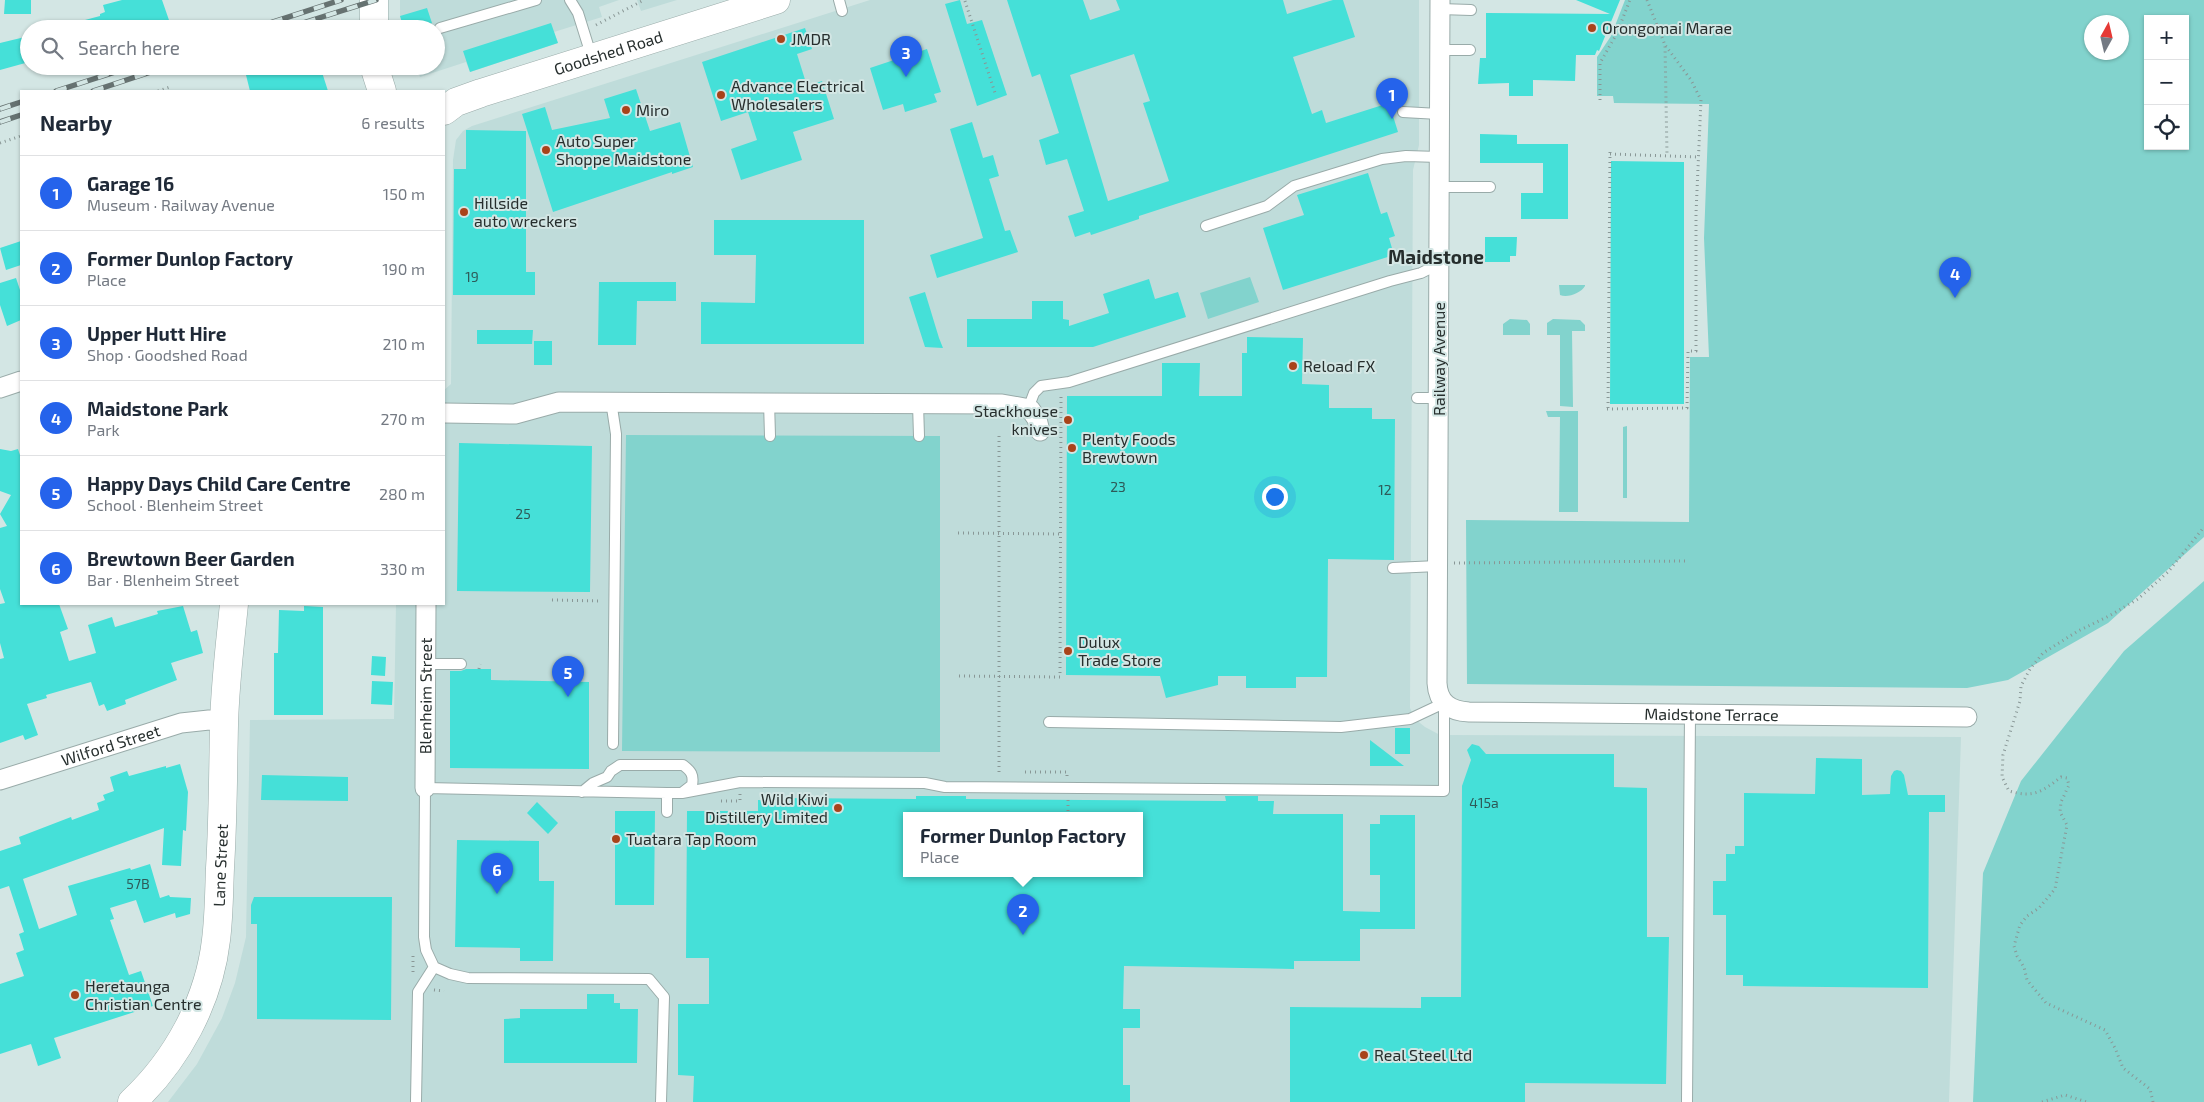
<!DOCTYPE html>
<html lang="en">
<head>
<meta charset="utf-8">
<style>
  :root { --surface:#fff; --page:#f2f2f3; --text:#1f2937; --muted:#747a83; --line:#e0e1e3; --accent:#2563eb }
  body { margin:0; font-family:"Exo 2",sans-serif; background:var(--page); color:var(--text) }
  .controls { position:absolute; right:15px; top:15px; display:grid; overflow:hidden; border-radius:0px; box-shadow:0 1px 4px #0004 }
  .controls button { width:45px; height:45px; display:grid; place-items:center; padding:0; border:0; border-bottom:1px solid var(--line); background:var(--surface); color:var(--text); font:25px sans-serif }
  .compass { position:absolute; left:2084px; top:15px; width:45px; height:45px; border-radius:50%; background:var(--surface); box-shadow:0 1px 4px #0004; rotate:8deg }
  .you { position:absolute; left:1274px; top:496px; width:18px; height:18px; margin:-12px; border:4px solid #fff; border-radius:50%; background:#1a73e8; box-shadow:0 0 0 8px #1a73e833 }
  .badge { display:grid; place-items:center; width:32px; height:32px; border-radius:50%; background:var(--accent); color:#fff; font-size:16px; font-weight:700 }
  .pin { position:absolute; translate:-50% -41px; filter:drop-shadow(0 1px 2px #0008) }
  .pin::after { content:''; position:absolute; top:26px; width:18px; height:15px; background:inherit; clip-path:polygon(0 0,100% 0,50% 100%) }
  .popup { position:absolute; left:903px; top:812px; width:240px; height:65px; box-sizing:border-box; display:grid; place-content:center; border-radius:0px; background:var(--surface); filter:drop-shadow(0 1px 4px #0005); font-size:16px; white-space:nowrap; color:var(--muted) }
  .popup b { font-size:19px; color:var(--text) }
  .popup::after { content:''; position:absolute; left:50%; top:100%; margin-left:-10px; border:10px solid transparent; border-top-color:var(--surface) }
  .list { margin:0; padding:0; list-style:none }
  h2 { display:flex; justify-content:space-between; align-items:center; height:65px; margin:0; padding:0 20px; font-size:21px }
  h2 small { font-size:16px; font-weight:400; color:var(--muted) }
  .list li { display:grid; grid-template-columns:32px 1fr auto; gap:15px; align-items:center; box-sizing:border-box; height:75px; padding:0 20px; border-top:1px solid var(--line) }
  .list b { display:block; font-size:19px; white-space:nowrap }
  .list p { margin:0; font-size:16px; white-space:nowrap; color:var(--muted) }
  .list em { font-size:16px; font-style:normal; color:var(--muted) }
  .icon { flex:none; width:28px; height:28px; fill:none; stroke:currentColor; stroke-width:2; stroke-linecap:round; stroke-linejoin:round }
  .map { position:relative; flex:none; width:2204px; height:1102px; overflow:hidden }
  .search { position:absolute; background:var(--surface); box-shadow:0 1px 4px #0004; left:20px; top:20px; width:425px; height:55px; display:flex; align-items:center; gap:12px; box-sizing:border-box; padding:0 18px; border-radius:28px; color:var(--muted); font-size:19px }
  .panel { position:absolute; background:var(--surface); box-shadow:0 1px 4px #0004; left:20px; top:90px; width:425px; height:515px; border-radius:0px }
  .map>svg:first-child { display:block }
</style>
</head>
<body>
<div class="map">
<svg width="2204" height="1102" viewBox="0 0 2204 1102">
  <rect width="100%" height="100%" fill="#d3e6e4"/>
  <path fill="#bfdcda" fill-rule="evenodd" d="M400,0H619L599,7L602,17L554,32L558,43L470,72L466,62L420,77L416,66H436V29H404L400,16Z
    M637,0H677L641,11Z
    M870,0H1419V145L1413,170L1410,708L1415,719L1425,727L1440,735L1961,737L1949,1102H168L197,1064L222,1018L235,983L246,937L250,720L394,719L396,604H444V390L451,384L453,160L456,140L463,131L472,126ZM907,816H1139V874H907Z"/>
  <path fill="#82d3cd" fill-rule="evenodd" d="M1625,0H2204V537L2108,623L2008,680L1967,688L1467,684L1466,520L1689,522L1690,357H1709L1704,238L1709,104L1614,103L1613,96H1597V57L1611,36ZM2148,19H2185V146H2148ZM2122,22V52H2092V22Z
    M1250,277L1259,302L1208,319L1200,293Z
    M1559,285H1585V286C1581,293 1568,298 1560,295Z
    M1510,319L1527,320L1530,324V335H1503V324Z
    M1553,319L1580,320L1585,325V331H1572L1573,407L1560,406V335H1547V323Z
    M1546,411H1578V512H1559L1560,417H1548Z
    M1627,426V498H1623V427Z
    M626,435L940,436V752L622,751Z
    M2204,581V1102H1973L1983,873L2021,781L2124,651Z"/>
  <path fill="#45e0d8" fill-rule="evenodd" d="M5,0H31V14H4Z
    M122,0H162L170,23L154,29H71L70,24L100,16V14L105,12L103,5Z
    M960,0L967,24L982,20L1007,95L977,106L945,4Z
    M1007,0H1083L1090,20L1120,10L1116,0H1283L1287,14L1333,0H1343L1355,37L1293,57L1312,114L1322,110L1326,123L1389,103L1398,132L1139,216V219L1091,235L1090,232L1075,237L1068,216L1084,211L1067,159L1046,165L1039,140L1059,133L1040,74L1032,77ZM1134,54L1150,101L1143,103L1169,181L1108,201L1070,75Z
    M1576,0H1620L1599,51L1597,50L1595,55H1576L1575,81L1533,80V96H1509V83L1478,84L1480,58H1486V13L1610,14Z
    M427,8L432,23L415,29H404L400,16Z
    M551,23L558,43L470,72L463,51Z
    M805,28L812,49L797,54L807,86L822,81L834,119L793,132L802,160L741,180L731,149L757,140L748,112L721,121L702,62Z
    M29,36V62L0,70V43Z
    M927,49L941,92L934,94L937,102L905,112L903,104L883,110L870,68Z
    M267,66H320L328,91H250L245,71Z
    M636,89L650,131L680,122L693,167L672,174V172L553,212L522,114L545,107L552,130L610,118L604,99Z
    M972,122L983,158L993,155L999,176L989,179L1005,231L1010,230L1018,252L937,278L930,255L983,238L950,129Z
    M466,130L526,131V272H535V295H453L454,169H466Z
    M1480,134L1517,135V144H1568V219H1521V193H1543V163H1480Z
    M1611,161L1684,162V404H1610Z
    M1368,173L1381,214L1387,212L1395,236L1389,238L1394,255L1283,290L1263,228L1304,215L1297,195Z
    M714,220H864V344H701V302L755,303L756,255H714Z
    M1485,237H1517L1516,256H1510V262H1485Z
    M21,241V265L6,270L0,248Z
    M16,278L21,293V320L7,326L0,305V283Z
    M1149,279L1155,299L1178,292L1186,317L1093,347H967V319H1032V301H1063V319L1069,320V326L1109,313L1103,294Z
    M599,282H676V301H637L636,345H598Z
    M925,292L939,338L943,348L925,347L909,297Z
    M477,330H533L532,344H477Z
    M1247,337L1303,338L1302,384L1329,385V408H1372V419H1395L1394,560L1328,559L1327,677H1296V688H1246V676H1218V685L1166,698L1160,676L1066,675L1067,396H1162V363H1200L1199,396H1242V353H1247Z
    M534,341H552V365H534Z
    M459,443L592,446L590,592L457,591Z
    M0,449L11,451L18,449L21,458V604H59L68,629L60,632L69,661L96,653L88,625L112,617L115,627L158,614L157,611L183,606L191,632L197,630L203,653L171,663L177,680L125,700L126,704L107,711L104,704L99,706L91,682L46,695L47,698L27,704L38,735L25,740L23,735L0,743V659L4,658L0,643V604L5,603L0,589V528L7,526L0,514L11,495L0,491Z
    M304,606L323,607V715H274V653H278L279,610L304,611Z
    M372,656L386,657L385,676L371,675Z
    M466,669H491V680L589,682V769L450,768V671H461Z
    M372,681L393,682L392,705L371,704Z
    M1395,728H1410V754H1395Z
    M1370,740L1404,766H1370Z
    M1472,744L1479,746L1486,754H1614V787L1647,788V937H1669L1666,1084L1525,1083V1102H1290V1007L1421,1008V997H1461L1462,786L1471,760L1467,750Z
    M1816,758L1862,759V795L1890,794L1891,776L1894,771L1897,770L1901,771L1904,775L1908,795H1945V812H1929L1928,988L1743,986V975H1726V915H1713V881H1726V854H1735V846H1744V793L1815,794Z
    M180,764L188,792L186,831L183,830L181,866L162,865L164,828L23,879L39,929L77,915L68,886L130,868L131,870L150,864L160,898L169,895L170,897L191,898L190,914L176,918L175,913L144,923L136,900L110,908L114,919L110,920L129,975L141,971L153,1006L54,1038L61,1058L38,1066L31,1044L0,1054V984L24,976L16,953L24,950L19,934L24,932L9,886L0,889V851L21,844L19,837L71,817L72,820L99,810L97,803L105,800L103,795L114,791L110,777L127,771L129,776L166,766V768Z
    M262,775L348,777V801L261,800Z
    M916,796H966V799L1226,801L1225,796H1258V801H1274L1273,814H1343V911L1380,912V875H1370V824H1380V815H1415V929H1360V961H1294V969L1124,966L1123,1009H1140V1028H1123V1085H1130V1102H693L694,1076L678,1075V1004H709V958H686L687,811H758V800L782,801V798L916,799ZM907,816H1139V874H907Z
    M537,802L558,823L548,834L527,813Z
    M615,811H655L654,905H615Z
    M457,840L539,841V881H554L553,961H520V948L455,947Z
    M254,897H392L391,1020L257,1019V924H251V905Z
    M587,994H614V1003H620V1009H638L637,1063H504V1019L520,1018V1009H587Z"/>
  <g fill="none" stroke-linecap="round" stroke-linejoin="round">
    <g stroke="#99aba9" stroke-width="12">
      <path id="lane" d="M570,0L578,13L592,58
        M839,0L842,11
        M1440,9L1471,10
        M440,28L536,0
        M1440,50H1470
        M1403,112L1439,114
        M1439,187H1490
        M1206,226L1267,206L1294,186L1382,159L1406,156L1439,157
        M1417,398H1438
        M611,401L616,434L613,744
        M769,402L770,436
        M918,404L919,436
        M1028,409L1034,393L1041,386L1069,382L1390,281L1421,273L1439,264
        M1393,568L1438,566
        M425,664H461
        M582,792L593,783L607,777L611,771L620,765H683C691,771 694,775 692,785L683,792
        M667,793V812
        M434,967L450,974L468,978L649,979L664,997L661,1102
        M416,1101L418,992L434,967L426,950L424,937L425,788L667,793H682L740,782L925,783L945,787L1444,791V703L1410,719L1341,727L1049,722
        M1687,1102L1690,714"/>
    </g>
    <g stroke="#99aba9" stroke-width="21">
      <g id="street">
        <path id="s1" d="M1440,0L1437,683C1438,703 1450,711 1469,712L1967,717"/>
        <path d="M0,388L21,381"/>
        <path d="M444,413L515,414L559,402L1002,404L1030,409L1037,419L1040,431"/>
        <path id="s2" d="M0,780L181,723L209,720L224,722"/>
        <path id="s3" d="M425,788L426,604"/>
      </g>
    </g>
    <g stroke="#99aba9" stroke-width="29">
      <g id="secondary">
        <path d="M374,29V0"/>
        <path d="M374,66L382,91"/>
        <path id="s4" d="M444,111L456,102L481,93L776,0"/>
        <path id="s5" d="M132,1102C177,1060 209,1001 216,940C219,917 219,892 220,868C223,820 223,773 224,725C225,684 230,644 234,604"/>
      </g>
    </g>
    <path stroke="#899796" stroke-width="3" stroke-dasharray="1 4" stroke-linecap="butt" d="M1647,0L1665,45L1667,155
      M965,1L995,93
      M596,25L644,0
      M158,91L170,87
      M1600,100V63L1616,35L1630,0
      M0,143L21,136
      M1610,154L1699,157
      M1608,408L1610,152
      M1607,409L1687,408L1688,351H1696V213L1701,100L1691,80L1665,45
      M958,533L1061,534
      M1454,563L1686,561
      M552,600L601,601
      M479,669L480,664
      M959,676L1060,677L1061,396
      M999,772V435
      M1025,772H1067V777
      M1068,800V811
      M721,801H740V794
      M413,956V975
      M434,990L444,991
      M2042,1102L2065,1095L2087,1102
      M2153,1102L2150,1089L2123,1068L2115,1048L2105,1030L2046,1003L2027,980L2024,967L2017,956L2014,946L2020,925L2027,916L2039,908L2055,889L2067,825L2060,812L2061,802L2069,785L2067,778L2061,777C2042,792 2033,798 2009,791L2002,777L2003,755L2020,701L2021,686L2030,669L2043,653L2078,631L2109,616L2138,599L2168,572L2204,527"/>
    <use href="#lane" stroke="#fff" stroke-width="10"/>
    <use href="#street" stroke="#fff" stroke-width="19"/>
    <use href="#secondary" stroke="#fff" stroke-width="28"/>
    <g stroke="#667271" stroke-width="5.5">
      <path id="rail" d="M251,29L341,0
        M284,29L376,0
        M56,91L134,66
        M93,91L169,66
        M0,109L21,102
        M0,122L21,115"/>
    </g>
    <use href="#rail" stroke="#d3e6e4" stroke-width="4" stroke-dasharray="11" stroke-linecap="butt"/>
  </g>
  <g fill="#a9431a" stroke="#d3e6e4" stroke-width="2">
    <circle cx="1592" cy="28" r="5"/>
    <circle cx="781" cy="39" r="5"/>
    <circle cx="721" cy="95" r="5"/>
    <circle cx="626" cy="110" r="5"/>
    <circle cx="546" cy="150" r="5"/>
    <circle cx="464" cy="212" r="5"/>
    <circle cx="1293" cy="366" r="5"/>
    <circle cx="1068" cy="420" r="5"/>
    <circle cx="1072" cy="448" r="5"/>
    <circle cx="1068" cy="651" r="5"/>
    <circle cx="838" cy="808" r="5"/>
    <circle cx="616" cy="839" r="5"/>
    <circle cx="75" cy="995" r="5"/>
    <circle cx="1364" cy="1055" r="5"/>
  </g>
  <g text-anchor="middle" stroke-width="4" stroke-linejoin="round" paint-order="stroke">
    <g font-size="14" fill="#2e5a58">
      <text x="472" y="282">19</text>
      <text x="1118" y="492">23</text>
      <text x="1385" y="495">12</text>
      <text x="523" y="519">25</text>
      <text x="1484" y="808">415a</text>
      <text x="138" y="889">57B</text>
    </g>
    <g font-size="16" fill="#262e2d" stroke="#d3e6e4" text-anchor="start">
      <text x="1602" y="34">Orongomai Marae</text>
      <text x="791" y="45">JMDR</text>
      <text x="731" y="92">Advance Electrical<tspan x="731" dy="18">Wholesalers</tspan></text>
      <text x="636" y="116">Miro</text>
      <text x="556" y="147">Auto Super<tspan x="556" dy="18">Shoppe Maidstone</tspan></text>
      <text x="474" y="209">Hillside<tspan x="474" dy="18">auto wreckers</tspan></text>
      <text x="1303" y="372">Reload FX</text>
      <text x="1058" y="417" text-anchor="end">Stackhouse<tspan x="1058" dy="18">knives</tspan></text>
      <text x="1082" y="445">Plenty Foods<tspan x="1082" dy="18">Brewtown</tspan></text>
      <text x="1078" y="648">Dulux<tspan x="1078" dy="18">Trade Store</tspan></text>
      <text x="828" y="805" text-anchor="end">Wild Kiwi<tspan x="828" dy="18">Distillery Limited</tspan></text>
      <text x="626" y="845">Tuatara Tap Room</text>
      <text x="85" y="992">Heretaunga<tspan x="85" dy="18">Christian Centre</tspan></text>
      <text x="1374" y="1061">Real Steel Ltd</text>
    </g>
    <g font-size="16" fill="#262e2d" stroke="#d3e6e4">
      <text dy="6" stroke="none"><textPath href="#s4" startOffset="175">Goodshed Road</textPath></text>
      <text transform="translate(1439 359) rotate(-90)" y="6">Railway Avenue</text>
      <text dy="6" stroke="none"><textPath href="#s3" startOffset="92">Blenheim Street</textPath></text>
      <text dy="6" stroke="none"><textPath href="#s1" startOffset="974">Maidstone Terrace</textPath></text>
      <text dy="6" stroke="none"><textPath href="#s2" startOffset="116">Wilford Street</textPath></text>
      <text dy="6" stroke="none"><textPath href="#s5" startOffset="261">Lane Street</textPath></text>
    </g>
    <g font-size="19" font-weight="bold" fill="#262e2d" stroke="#d3e6e4">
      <text x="1436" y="264">Maidstone</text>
    </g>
  </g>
</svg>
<div class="controls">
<button>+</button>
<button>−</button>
<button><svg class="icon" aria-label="locate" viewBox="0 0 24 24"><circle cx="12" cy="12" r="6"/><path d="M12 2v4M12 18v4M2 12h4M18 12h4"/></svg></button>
</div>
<svg class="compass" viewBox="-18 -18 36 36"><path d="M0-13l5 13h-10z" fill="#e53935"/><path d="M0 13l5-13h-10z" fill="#747a83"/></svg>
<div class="you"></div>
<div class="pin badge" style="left:1392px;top:119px">1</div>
<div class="pin badge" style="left:1023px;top:935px">2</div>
<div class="popup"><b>Former Dunlop Factory</b>Place</div>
<div class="pin badge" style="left:906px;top:77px">3</div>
<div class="pin badge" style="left:1955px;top:298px">4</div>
<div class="pin badge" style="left:568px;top:697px">5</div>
<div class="pin badge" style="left:497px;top:894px">6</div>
<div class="search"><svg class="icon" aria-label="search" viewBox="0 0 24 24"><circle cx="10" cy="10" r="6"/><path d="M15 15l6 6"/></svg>Search here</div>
<section class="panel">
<h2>Nearby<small>6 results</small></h2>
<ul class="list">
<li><span class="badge">1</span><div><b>Garage 16</b><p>Museum · Railway Avenue</p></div><em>150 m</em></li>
<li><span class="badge">2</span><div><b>Former Dunlop Factory</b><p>Place</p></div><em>190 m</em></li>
<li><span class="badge">3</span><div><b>Upper Hutt Hire</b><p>Shop · Goodshed Road</p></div><em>210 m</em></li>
<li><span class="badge">4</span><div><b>Maidstone Park</b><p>Park</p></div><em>270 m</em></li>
<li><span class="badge">5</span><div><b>Happy Days Child Care Centre</b><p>School · Blenheim Street</p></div><em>280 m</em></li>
<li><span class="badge">6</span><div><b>Brewtown Beer Garden</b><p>Bar · Blenheim Street</p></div><em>330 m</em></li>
</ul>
</section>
</div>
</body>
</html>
